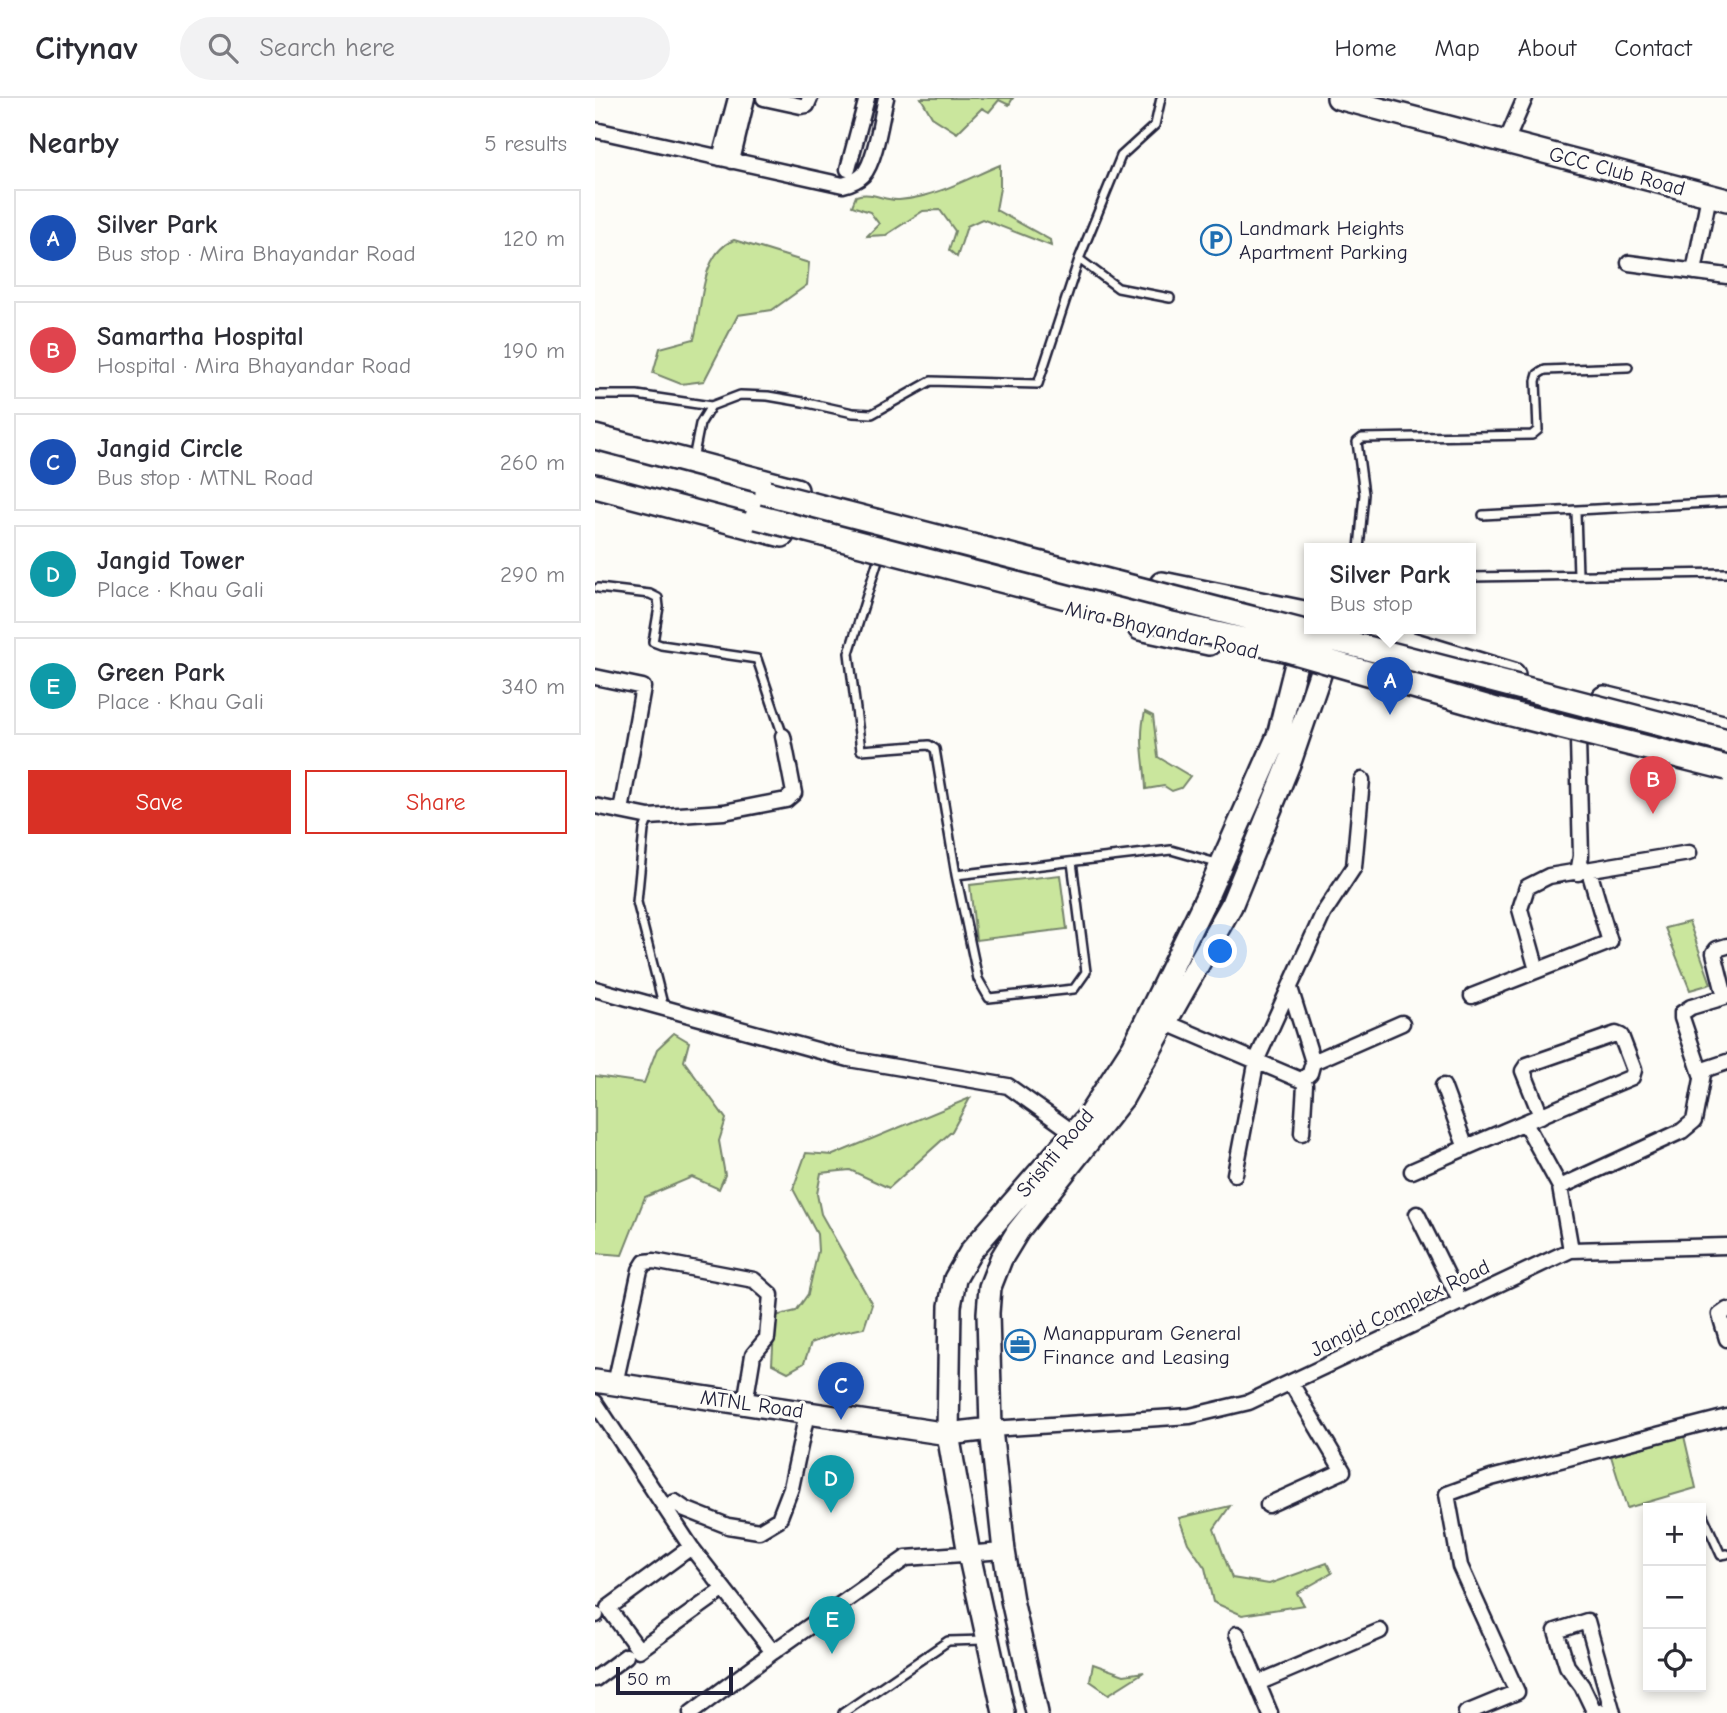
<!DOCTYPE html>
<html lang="en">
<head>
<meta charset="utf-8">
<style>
  :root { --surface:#fff; --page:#f2f2f3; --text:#2b2b33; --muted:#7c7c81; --line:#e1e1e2; --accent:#d93025 }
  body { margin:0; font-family:"Comic Neue",sans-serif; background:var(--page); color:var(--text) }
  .controls { position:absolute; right:21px; bottom:21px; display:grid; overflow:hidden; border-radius:0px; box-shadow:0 4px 10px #0003 }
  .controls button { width:63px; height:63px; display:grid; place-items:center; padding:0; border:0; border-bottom:2px solid var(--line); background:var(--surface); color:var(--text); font:35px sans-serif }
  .scale { position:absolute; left:21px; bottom:18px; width:117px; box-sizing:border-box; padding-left:7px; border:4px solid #22223b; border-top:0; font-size:19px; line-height:24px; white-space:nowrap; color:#22223b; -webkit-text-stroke:5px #fdfcf7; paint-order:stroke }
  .you { position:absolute; left:626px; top:854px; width:24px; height:24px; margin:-18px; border:5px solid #fff; border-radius:50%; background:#1a73e8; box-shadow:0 0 0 10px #1a73e833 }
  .badge { display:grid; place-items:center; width:46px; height:46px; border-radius:50%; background:var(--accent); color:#fff; font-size:23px; font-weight:700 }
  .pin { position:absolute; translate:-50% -58px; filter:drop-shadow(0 2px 4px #0008) }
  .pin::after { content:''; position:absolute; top:37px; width:24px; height:21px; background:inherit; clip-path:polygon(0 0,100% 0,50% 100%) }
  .popup { position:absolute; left:709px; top:445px; width:172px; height:91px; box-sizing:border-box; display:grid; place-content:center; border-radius:0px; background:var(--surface); filter:drop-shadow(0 2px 5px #0005); font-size:23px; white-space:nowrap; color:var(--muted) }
  .popup b { font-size:26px; color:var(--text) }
  .popup::after { content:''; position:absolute; left:50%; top:100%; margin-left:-14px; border:14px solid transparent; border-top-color:var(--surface) }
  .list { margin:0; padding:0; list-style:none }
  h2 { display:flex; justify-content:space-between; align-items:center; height:91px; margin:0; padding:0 28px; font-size:30px }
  h2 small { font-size:23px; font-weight:400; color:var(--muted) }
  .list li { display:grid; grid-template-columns:46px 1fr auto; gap:21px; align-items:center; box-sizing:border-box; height:98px; margin:0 14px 14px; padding:0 14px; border:2px solid var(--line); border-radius:0px }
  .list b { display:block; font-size:26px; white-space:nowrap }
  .list p { margin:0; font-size:23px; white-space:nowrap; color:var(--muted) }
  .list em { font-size:23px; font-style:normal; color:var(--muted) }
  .actions { display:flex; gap:14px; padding:21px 28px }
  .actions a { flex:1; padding:16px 0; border:2px solid var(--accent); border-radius:0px; text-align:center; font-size:24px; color:var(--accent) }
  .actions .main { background:var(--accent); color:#fff }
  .icon { flex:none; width:38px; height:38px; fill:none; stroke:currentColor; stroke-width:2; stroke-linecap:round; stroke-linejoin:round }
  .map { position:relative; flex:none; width:1132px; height:1615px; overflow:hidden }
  header { display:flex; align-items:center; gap:42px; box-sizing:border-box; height:98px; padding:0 35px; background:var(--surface); border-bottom:2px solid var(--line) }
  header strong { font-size:33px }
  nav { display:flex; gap:38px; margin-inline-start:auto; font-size:24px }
  .search { width:490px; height:63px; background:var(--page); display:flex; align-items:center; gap:18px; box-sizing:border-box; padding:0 24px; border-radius:38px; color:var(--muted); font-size:26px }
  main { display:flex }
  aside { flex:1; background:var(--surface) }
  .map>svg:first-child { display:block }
</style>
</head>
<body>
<header>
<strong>Citynav</strong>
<div class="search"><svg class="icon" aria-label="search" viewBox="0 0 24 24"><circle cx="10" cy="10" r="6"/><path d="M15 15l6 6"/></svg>Search here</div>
<nav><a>Home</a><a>Map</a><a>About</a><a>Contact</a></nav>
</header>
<main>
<aside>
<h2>Nearby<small>5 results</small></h2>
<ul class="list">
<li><span class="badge" style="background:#1a4fb4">A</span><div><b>Silver Park</b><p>Bus stop · Mira Bhayandar Road</p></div><em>120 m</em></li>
<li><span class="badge" style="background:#e0444e">B</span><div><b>Samartha Hospital</b><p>Hospital · Mira Bhayandar Road</p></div><em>190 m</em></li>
<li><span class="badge" style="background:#1a4fb4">C</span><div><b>Jangid Circle</b><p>Bus stop · MTNL Road</p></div><em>260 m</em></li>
<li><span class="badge" style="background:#0f9aa8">D</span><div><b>Jangid Tower</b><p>Place · Khau Gali</p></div><em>290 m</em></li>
<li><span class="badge" style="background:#0f9aa8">E</span><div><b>Green Park</b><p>Place · Khau Gali</p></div><em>340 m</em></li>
</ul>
<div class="actions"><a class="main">Save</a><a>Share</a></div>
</aside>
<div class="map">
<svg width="1132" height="1615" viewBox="0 0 1132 1615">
  <rect width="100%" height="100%" fill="#fdfcf7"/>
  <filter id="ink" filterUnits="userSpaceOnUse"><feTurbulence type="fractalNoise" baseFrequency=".0143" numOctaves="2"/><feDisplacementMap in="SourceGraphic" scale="14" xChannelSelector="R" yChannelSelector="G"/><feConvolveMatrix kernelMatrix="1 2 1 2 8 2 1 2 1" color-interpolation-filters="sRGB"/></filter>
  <g filter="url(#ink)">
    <path fill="#cae69d" stroke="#76846c" stroke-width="2" d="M326,0H418L414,7L404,2L394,14L387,10L362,35L337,19Z
      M405,67V90L401,112L455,142L456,148L387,121L372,128L362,159L354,152L360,133L345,112L328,113L291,137L272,138L284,126L275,114L257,108L261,98C278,93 288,103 304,102C342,99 371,81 405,67Z
      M139,142L214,165L212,187L177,212L143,217L109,283L86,286L58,275L65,250L99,241C108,210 104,156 139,142Z
      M550,614L558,618L563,659L595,678L586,690L577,693L569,688L551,691C550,664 543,641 550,614Z
      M465,777L472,831L381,842L375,787Z
      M1094,824L1116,886L1095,892L1070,830Z
      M79,935L94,944L89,963L131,1021L124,1043L130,1077L124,1091L97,1079L50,1099L27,1157L0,1155V978L49,985L62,951Z
      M375,1000L357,1033L294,1090L255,1072L226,1075L222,1096L226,1116L277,1206L269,1230L240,1236L216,1245L209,1265L193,1274L177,1266L180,1218L201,1213L213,1196L223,1153L222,1136L198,1091L211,1055L238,1057Z
      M1089,1338L1101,1390L1032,1410L1016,1358Z
      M635,1408L619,1431L637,1480L674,1486L732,1465L737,1475L702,1495L709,1507L647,1517L618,1504L610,1470L593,1445L584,1420Z
      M498,1566L529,1577L549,1574L514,1596L495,1583Z"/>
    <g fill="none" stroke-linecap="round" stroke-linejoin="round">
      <g stroke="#22223b" stroke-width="12">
        <path id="lane" d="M484,161L523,190L575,200
          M1,297H42L116,308
          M98,361L105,326L116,308L145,297L173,298L208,304L258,315L277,316L336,283L443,286L484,161L526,58L560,27L566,0
          M981,414L983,477
          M888,417L1132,404
          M764,451L769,396L762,344L767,340L937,337L943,332L941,283L943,276L950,272L1033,269
          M283,462L254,555L266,652L334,647L340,651L361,777L383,881L394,900L479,891L491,874L477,764
          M876,479L1132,475
          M3,490L55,496L63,500L64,509L58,544L66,547L162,561L188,638
          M54,719L49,732L42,804L69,910
          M361,777L576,752L625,766
          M1106,1413L1126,1457L1132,1456
          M248,1615L353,1543L389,1542"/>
      </g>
      <g stroke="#22223b" stroke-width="19">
        <path id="street" d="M169,0L206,8L212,7L215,0
          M0,32L248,87C256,85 262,83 268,77C281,62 286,20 291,0
          M911,44L930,0
          M125,60L141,0
          M137,63L152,0
          M253,71L272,0
          M1034,165L1132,178
          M1099,174L1114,97
          M0,579L48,589L26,713
          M0,708L54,719L129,714L191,702L199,695L188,638
          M983,775L986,758L983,642
          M942,872L925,811L932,789L954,778L1094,755
          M695,890L718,964L715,975L707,982
          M0,891L254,961L413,988L479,1035
          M877,898L1015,844L994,773
          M572,925L708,983L710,987L707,1035
          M718,964L807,925
          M1107,979L1087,920V915L1096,909L1130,899L1119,855L1122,851L1132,848
          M848,988L871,1050
          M930,1025L965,1089
          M817,1073C890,1041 963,1010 1037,979L1039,972L1026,938L1021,936L932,967L928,973L946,1018
          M640,1076L662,961L728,816L759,769L767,682
          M822,1116L866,1205
          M976,1152L965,1089L1087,1033L1099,1023L1108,976L1111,971L1132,964
          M1132,1212L1125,1217L1132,1241
          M20,1286L45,1172L50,1164L59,1163L159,1182L176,1197L172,1240L158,1257L150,1305
          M0,1304L96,1449L178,1554
          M396,1331L595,1318L654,1304L976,1152L1132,1148
          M80,1404L90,1411L133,1428L164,1433L184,1421L196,1390L212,1315
          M673,1407L748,1373L696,1285
          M96,1449L13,1510L44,1552L129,1491
          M0,1517H1
          M642,1536L675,1615
          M0,1581L31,1558
          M663,1585L785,1533
          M96,1615L178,1554L311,1460L409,1453
          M871,1615L922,1594L865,1468L852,1396L896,1380L1132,1319
          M1007,1615L998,1611L987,1588L972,1568L961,1533L992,1523L1018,1615"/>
      </g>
      <g stroke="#22223b" stroke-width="26">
        <path id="secondary" d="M743,0L1132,102
          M0,1283L353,1336L396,1331
          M409,1615L374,1456L353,1336L355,1208L360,1181L376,1153L494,1017L538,949L613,796L683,638L708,538
          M442,1615L417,1502L409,1453L396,1331L393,1215L395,1189L406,1161L423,1133L528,1000L636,808L696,661L735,547"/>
      </g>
      <g stroke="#22223b" stroke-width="28">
        <path id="primary" d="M0,339L201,392
          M0,388L187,437
          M567,486L714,516
          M545,530L614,545
          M767,531L918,577
          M1009,600L1132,630"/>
      </g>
      <use href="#lane" stroke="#fdfcf7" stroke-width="7"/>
      <use href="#street" stroke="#fdfcf7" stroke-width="14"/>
      <use href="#secondary" stroke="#fdfcf7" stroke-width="21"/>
      <use href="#primary" stroke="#fdfcf7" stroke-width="23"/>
      <g stroke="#22223b" stroke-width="28" stroke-linecap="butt">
        <path id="primary-bridge" d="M172,395L1132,643
          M162,419L572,525L689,551L905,613L1132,670"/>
      </g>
      <use href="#primary-bridge" stroke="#fdfcf7" stroke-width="23"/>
    </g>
  </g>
  <defs>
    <g id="parking-ring" transform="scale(1.575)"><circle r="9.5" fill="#fdfcf7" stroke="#1f6fb2" stroke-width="1.5"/><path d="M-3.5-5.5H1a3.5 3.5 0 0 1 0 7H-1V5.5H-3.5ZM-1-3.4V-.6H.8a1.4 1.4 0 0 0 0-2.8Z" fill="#1f6fb2"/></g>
    <g id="office-ring" transform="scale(1.575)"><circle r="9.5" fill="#fdfcf7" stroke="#1f6fb2" stroke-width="1.5"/><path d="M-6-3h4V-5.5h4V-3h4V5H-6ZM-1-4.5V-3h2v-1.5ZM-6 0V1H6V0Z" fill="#1f6fb2"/></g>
  </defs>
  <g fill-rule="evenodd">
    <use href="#parking-ring" x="621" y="142"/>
    <use href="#office-ring" x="425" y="1247"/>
  </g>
  <g text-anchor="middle" stroke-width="6" stroke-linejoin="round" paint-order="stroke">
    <g font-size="21" fill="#22223b" stroke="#fdfcf7">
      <text transform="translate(1022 73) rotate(15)" y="7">GCC Club Road</text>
      <text transform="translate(567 532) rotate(13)" y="7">Mira Bhayandar Road</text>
      <text transform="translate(460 1055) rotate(-50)" y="7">Srishti Road</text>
      <text transform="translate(805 1210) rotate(-26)" y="7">Jangid Complex Road</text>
      <text transform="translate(157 1306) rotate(8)" y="7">MTNL Road</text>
    </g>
    <g font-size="21" fill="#22223b" stroke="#fdfcf7" text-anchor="start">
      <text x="644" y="137">Landmark Heights<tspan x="644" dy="24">Apartment Parking</tspan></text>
      <text x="448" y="1242">Manappuram General<tspan x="448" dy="24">Finance and Leasing</tspan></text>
    </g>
  </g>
</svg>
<div class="controls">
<button>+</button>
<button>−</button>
<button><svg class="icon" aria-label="locate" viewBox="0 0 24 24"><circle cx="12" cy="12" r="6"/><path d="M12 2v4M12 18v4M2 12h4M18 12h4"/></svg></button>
</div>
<div class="scale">50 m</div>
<div class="you"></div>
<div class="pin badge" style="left:795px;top:617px;background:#1a4fb4">A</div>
<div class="popup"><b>Silver Park</b>Bus stop</div>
<div class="pin badge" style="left:1058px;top:716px;background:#e0444e">B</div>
<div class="pin badge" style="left:246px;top:1322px;background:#1a4fb4">C</div>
<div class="pin badge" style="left:236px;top:1415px;background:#0f9aa8">D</div>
<div class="pin badge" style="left:237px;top:1556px;background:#0f9aa8">E</div>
</div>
</main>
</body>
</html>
